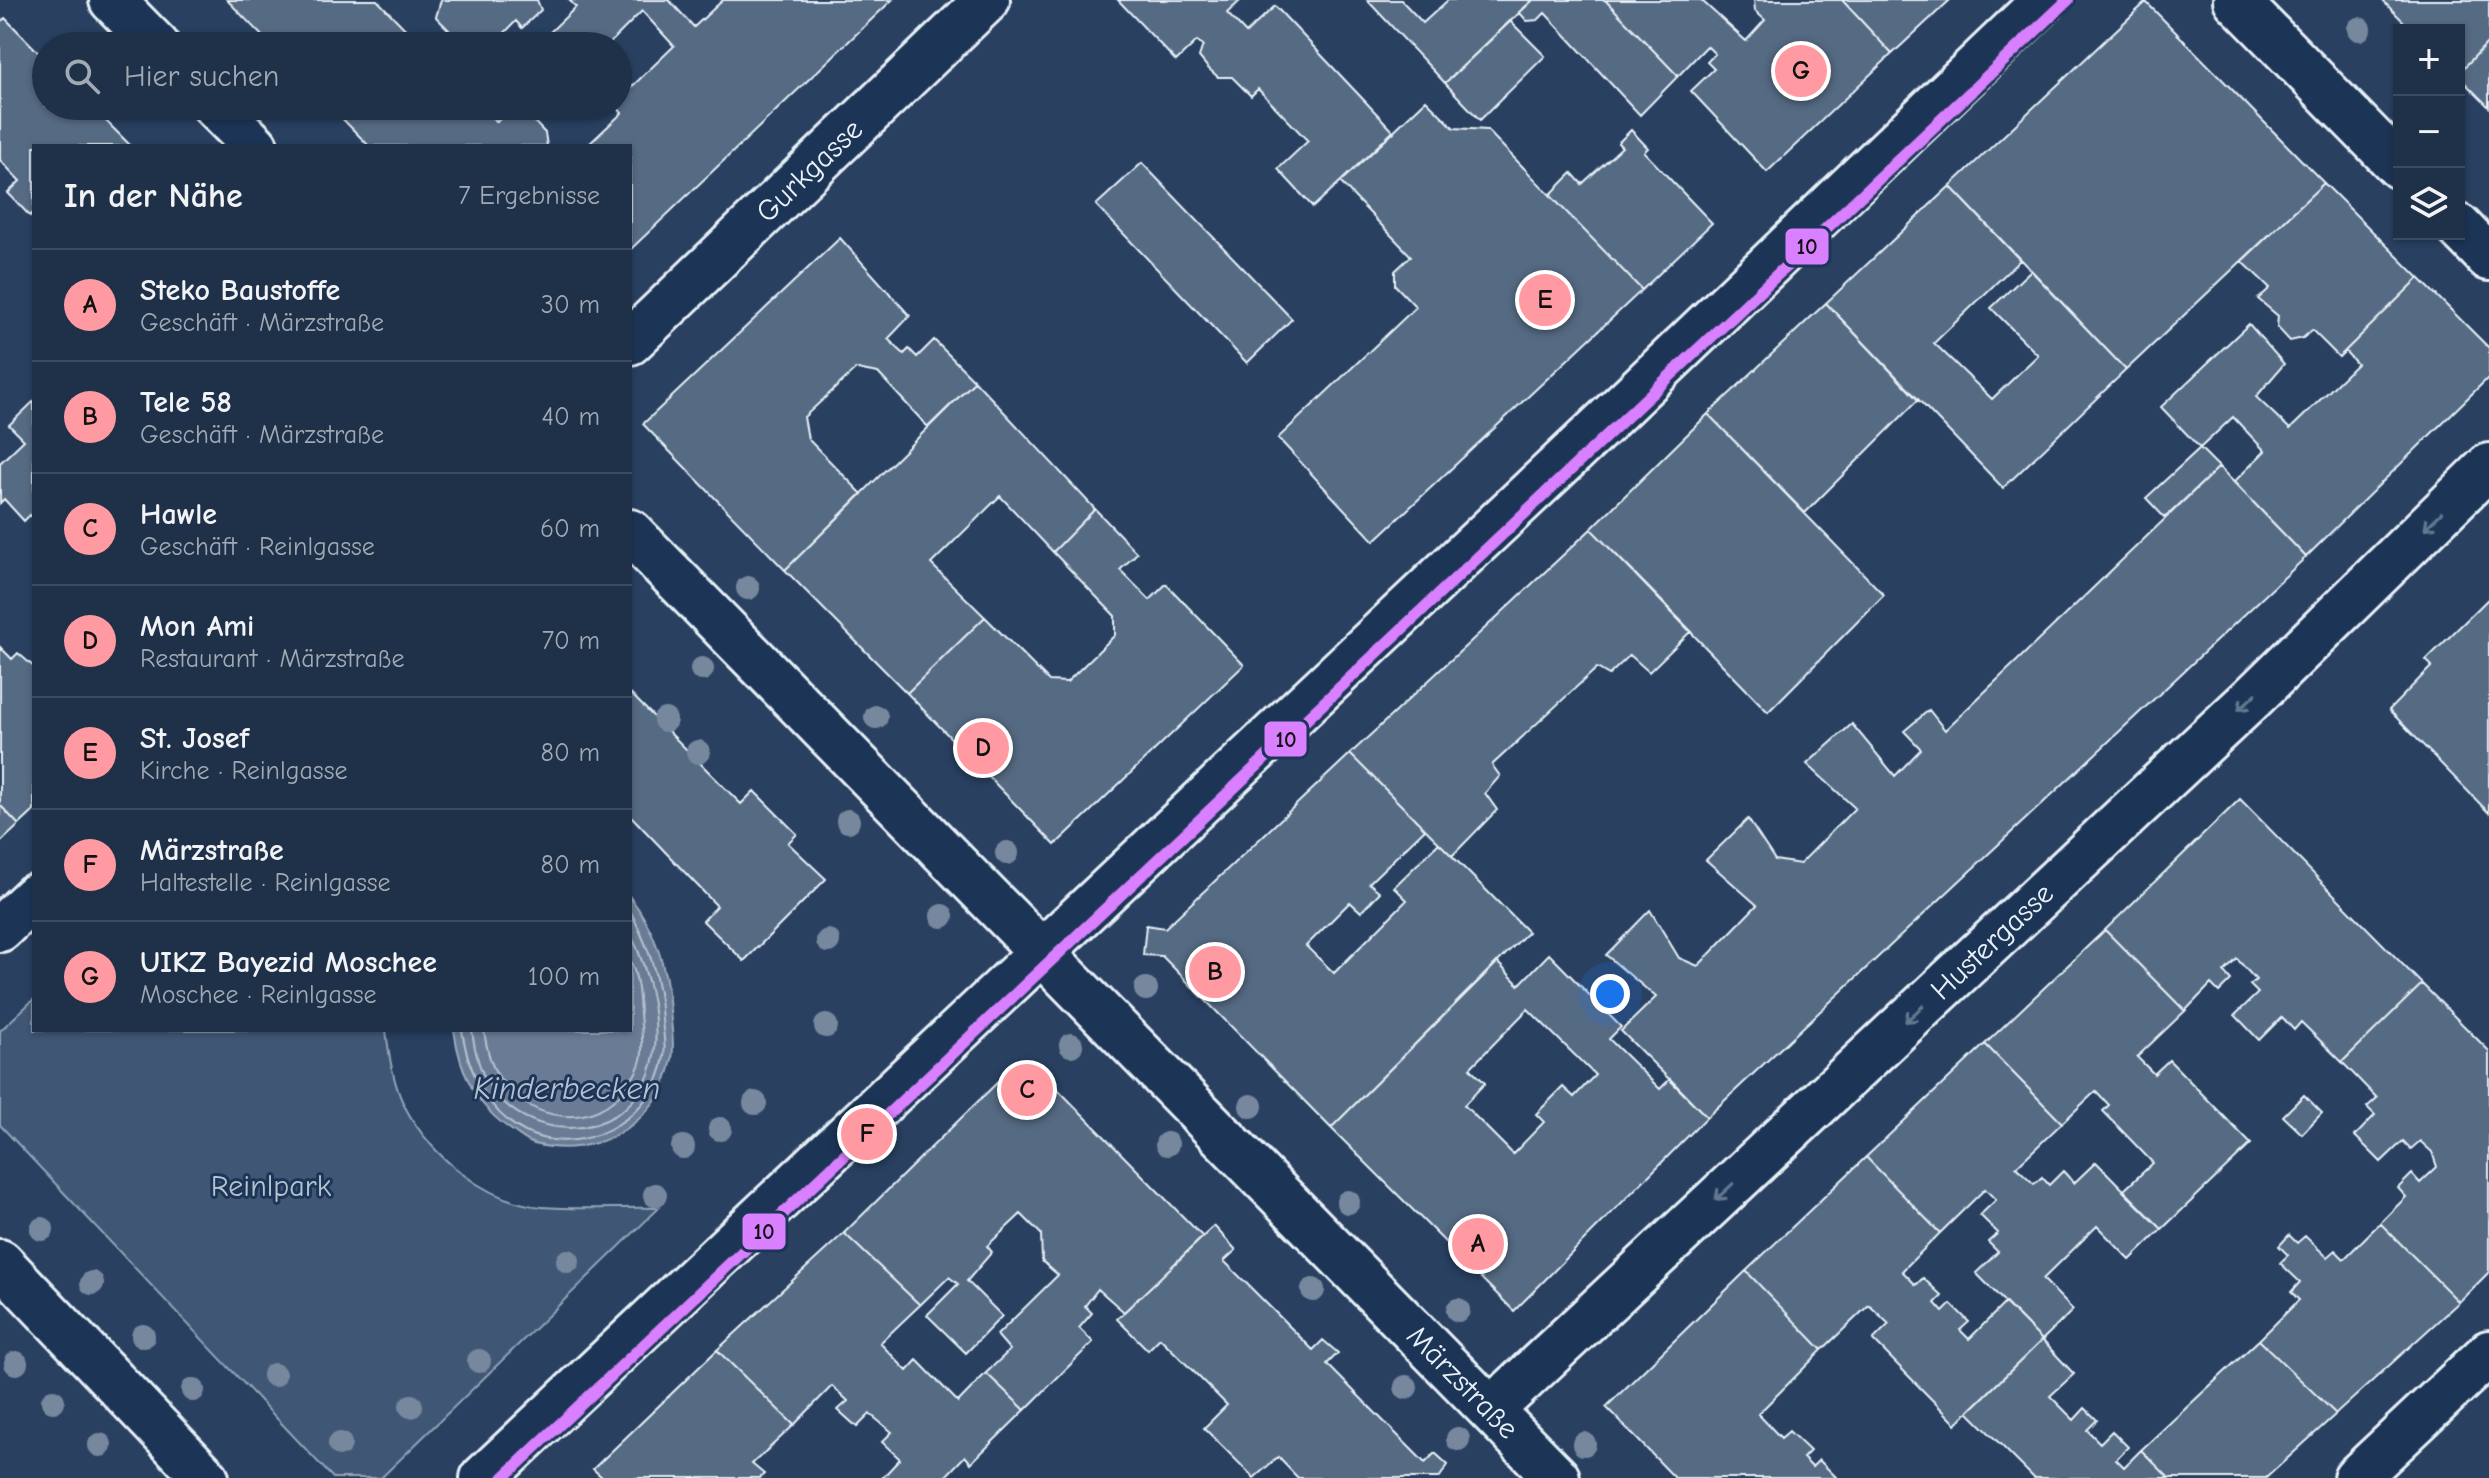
<!DOCTYPE html>
<html lang="de">
<head>
<meta charset="utf-8">
<style>
  :root { --surface:#1f3049; --page:#273850; --text:#f1f3f6; --muted:#a1a9b4; --line:#3c4b61; --accent:#ff9aa2 }
  body { margin:0; font-family:"Comic Neue",sans-serif; background:var(--page); color:var(--text) }
  .controls { position:absolute; right:24px; top:24px; display:grid; overflow:hidden; border-radius:0px; box-shadow:0 2px 6px #0004 }
  .controls button { width:72px; height:72px; display:grid; place-items:center; padding:0; border:0; border-bottom:2px solid var(--line); background:var(--surface); color:var(--text); font:40px sans-serif }
  .you { position:absolute; left:1610px; top:994px; width:28px; height:28px; margin:-20px; border:6px solid #fff; border-radius:50%; background:#1a73e8; box-shadow:0 0 0 12px #1a73e833 }
  .badge { display:grid; place-items:center; width:52px; height:52px; border-radius:50%; background:var(--accent); color:#111; font-size:26px; font-weight:700 }
  .pin { position:absolute; translate:-50% -50%; border:4px solid #fff; box-shadow:0 2px 8px #0006 }
  .list { margin:0; padding:0; list-style:none }
  h2 { display:flex; justify-content:space-between; align-items:center; height:104px; margin:0; padding:0 32px; font-size:34px }
  h2 small { font-size:26px; font-weight:400; color:var(--muted) }
  .list li { display:grid; grid-template-columns:52px 1fr auto; gap:24px; align-items:center; box-sizing:border-box; height:112px; padding:0 32px; border-top:2px solid var(--line) }
  .list b { display:block; font-size:30px; white-space:nowrap }
  .list p { margin:0; font-size:26px; white-space:nowrap; color:var(--muted) }
  .list em { font-size:26px; font-style:normal; color:var(--muted) }
  .icon { flex:none; width:44px; height:44px; fill:none; stroke:currentColor; stroke-width:2; stroke-linecap:round; stroke-linejoin:round }
  .map { position:relative; flex:none; width:2489px; height:1478px; overflow:hidden }
  .search { position:absolute; background:var(--surface); box-shadow:0 2px 6px #0004; left:32px; top:32px; width:600px; height:88px; display:flex; align-items:center; gap:20px; box-sizing:border-box; padding:0 28px; border-radius:44px; color:var(--muted); font-size:30px }
  .panel { position:absolute; background:var(--surface); box-shadow:0 2px 6px #0004; left:32px; top:144px; width:600px; height:888px; border-radius:0px }
  .map>svg:first-child { display:block }
</style>
</head>
<body>
<div class="map">
<svg width="2489" height="1478" viewBox="0 0 2489 1478">
  <rect width="100%" height="100%" fill="#294061"/>
  <filter id="ink" filterUnits="userSpaceOnUse"><feTurbulence type="fractalNoise" baseFrequency=".0125" numOctaves="2"/><feDisplacementMap in="SourceGraphic" scale="16" xChannelSelector="R" yChannelSelector="G"/><feConvolveMatrix kernelMatrix="1 2 1 2 8 2 1 2 1" color-interpolation-filters="sRGB"/></filter>
  <g filter="url(#ink)">
    <path fill="#415774" stroke="#94a4b6" stroke-width="2" d="M34,999V1030H386C389,1055 393,1084 405,1107C431,1156 485,1202 542,1207C581,1210 620,1207 659,1208L381,1478H333L0,1125V1031Z"/>
    <path fill="#6b7c95" stroke="#9dabbd" stroke-width="2" d="M630,897C655,929 667,969 670,1010C671,1025 675,1044 672,1059C660,1123 597,1160 534,1144C527,1142 519,1135 513,1131C476,1107 460,1073 454,1030H630Z"/>
    <g fill="none" stroke-linecap="round" stroke-linejoin="round">
      <path stroke="#b6c2d0" stroke-width="2" d="M462,1030C468,1072 490,1120 535,1136C591,1155 655,1114 664,1057C666,1045 663,1032 662,1020C659,975 650,951 630,910
        M472,1030C474,1046 479,1068 487,1082C525,1144 621,1145 649,1074C665,1033 649,970 630,933
        M484,1030C486,1045 490,1065 499,1077C529,1123 595,1132 628,1085C635,1075 642,1064 642,1051C643,1039 641,1026 640,1014C639,995 638,977 630,960"/>
    </g>
    <path fill="#556a83" stroke="#e8f1f8" stroke-width="2" fill-rule="evenodd" d="M227,0H377L422,46H272Z
      M441,0H537L541,10L522,28L516,21L492,46H434L449,30L436,17Z
      M569,0H669L694,27L723,0H892L630,250V146H587L622,113L616,106L618,100L674,46L642,11L607,46H558L547,35L576,7Z
      M1118,0H1241L1227,13L1246,33L1275,6L1394,132L1313,207L1278,169L1308,141L1258,89L1251,96L1232,77H1218L1208,68L1199,57L1203,45L1197,41L1176,61Z
      M1367,0H1401L1423,23L1448,0H1533L1445,83Z
      M1533,0H1605L1678,76L1640,115L1545,13L1538,20L1527,21L1519,12Z
      M1605,0H1701L1746,41L1765,20L1755,11L1754,0H1842L1892,54L1767,172L1691,91L1714,69L1707,62L1715,54L1707,46L1678,76Z
      M1842,0H1950L1892,54Z
      M2382,0H2489V41L2459,73V30H2412Z
      M2146,2L2324,183L2126,370L1950,186Z
      M5,18L46,60V106H91L131,146H34V212L30,216L8,193L20,181L0,160V22Z
      M1510,21L1545,56L1480,120L1445,83Z
      M2489,41V107L2459,77V73Z
      M1426,100L1454,128L1487,130L1642,290L1374,541L1278,438L1416,307L1395,285V271L1411,256L1340,182Z
      M330,106H481L497,122L507,111L516,110L526,113L545,133L547,146H369Z
      M1631,130L1648,148L1644,152L1712,223L1642,290L1550,195L1572,173L1582,184L1622,147L1618,143Z
      M1142,163L1292,319L1247,363L1096,205Z
      M2324,183L2419,278L2339,357L2312,330L2303,338L2290,341L2277,327L2278,316L2258,299L2270,288L2242,261Z
      M1950,186L2020,260L1934,343L1992,399L2038,355L1991,308L2031,270L2126,370L2003,488L1826,303Z
      M840,238L910,316L888,339L904,354L909,349L917,357L934,340L975,381L928,427L878,373L856,369L804,417L808,439L862,494L785,570L643,424Z
      M2419,278L2489,348V377L2306,557L2234,482L2265,451L2233,417L2200,448L2161,407L2249,324L2284,364L2256,397L2290,429L2357,364L2345,351Z
      M1826,303L1918,400L1805,513L1708,414Z
      M975,381L1095,509L1053,552L1000,496L931,564L985,617L907,693L785,570Z
      M34,401V519L30,515L24,521L4,499L0,503V463L24,440L9,425Z
      M1708,414L1884,595L1768,712L1591,529Z
      M2200,448L2219,467L2165,518L2146,498Z
      M2219,467L2306,557L1707,1117L1621,1031L1656,997L1606,955L1650,910L1679,958L1698,966L1757,905L1706,860L1748,819L1775,860L1800,864L1855,808L1807,764L1852,724L1895,776L1921,749L1904,731L1929,710L1945,730Z
      M1095,509L1137,553L1120,570L1150,600L1166,584L1244,665L1055,845L907,693L985,617L1049,681L1067,682L1115,635V616L1053,552Z
      M1591,529L1691,631L1649,672L1630,655L1609,675L1597,668L1492,765L1500,776L1485,793L1497,810L1452,856L1350,754Z
      M2489,598V813L2389,710L2432,666L2426,660Z
      M0,647L12,659L18,653L34,667V811L19,825L0,805Z
      M630,693L741,804L754,791L797,834L788,843L826,879L744,961L703,921L717,906L630,815Z
      M1350,754L1425,829L1369,883L1380,892L1361,912L1350,902L1306,946L1334,973L1407,900L1394,887L1439,843L1528,932L1331,1128L1162,956L1143,955L1146,925L1165,928Z
      M2240,799L2422,984L2342,1062L2301,1022L2294,1030L2282,1017L2259,1040L2235,1015L2258,993L2250,985L2256,980L2237,959L2224,972L2231,980L2219,992L2211,984L2185,1011L2105,930Z
      M0,805L19,825L0,843Z
      M2105,930L2185,1011L2137,1057L2154,1074L2169,1060L2251,1144L2162,1229L2123,1191L2153,1163L2103,1111L2109,1105L2096,1091L2062,1123L1985,1044Z
      M1549,954L1621,1027L1609,1039L1660,1089L1670,1079L1707,1117L1514,1311L1331,1128L1497,962L1519,985ZM1528,1009L1595,1075L1574,1097L1563,1087L1536,1114L1544,1122L1513,1154L1464,1105L1485,1083L1470,1068Z
      M2422,984L2489,1051V1272L2459,1302L2380,1223L2406,1197L2398,1188L2412,1174L2420,1183L2437,1167L2432,1152L2420,1141L2411,1149L2403,1141L2381,1162L2355,1136L2375,1115L2367,1107L2377,1098L2342,1062Z
      M1985,1044L2062,1123L2016,1167L2034,1184L2042,1177L2049,1185L2063,1171L2074,1183L2096,1162L2162,1229L2130,1260L2097,1226L2043,1279L2073,1310L2042,1340L1976,1273L1998,1252L1988,1242L1998,1233L1980,1215L1996,1200L1985,1189L1940,1233L1866,1157Z
      M1013,1067L1037,1068L1203,1237L1124,1312L1098,1289L1085,1306L1092,1313L1079,1328L1093,1342L1025,1410L986,1373L1010,1350L997,1335L1058,1275L1042,1261L1041,1234L1021,1214L987,1246L992,1252L967,1281L1002,1316L966,1353L927,1315L958,1284L949,1277L920,1305L844,1233Z
      M2304,1095L2322,1113L2302,1134L2283,1116Z
      M1866,1157L1940,1233L1902,1271L1916,1285L1923,1278L1942,1296L1935,1303L1943,1312L1951,1304L1969,1322L1960,1330L1969,1339L2005,1303L2042,1340L1956,1424L1873,1340L1889,1324L1869,1305L1822,1350L1746,1271Z
      M2380,1223L2459,1302L2336,1414L2259,1340L2299,1300L2291,1292L2300,1282L2280,1263L2288,1255L2279,1246L2289,1235L2297,1243L2305,1236L2327,1257L2335,1250L2344,1259Z
      M1214,1226L1236,1250L1224,1261L1313,1350L1323,1340L1338,1353L1327,1364L1425,1463L1435,1453L1448,1465L1439,1478H1298L1278,1457L1254,1478L1204,1428L1227,1405L1160,1338L1148,1350L1117,1319Z
      M844,1233L920,1305L880,1343L907,1371L917,1360L958,1402L986,1373L1025,1410L971,1463L965,1456L944,1478H882L900,1459L882,1442L892,1432L870,1414L857,1427L838,1410L848,1401L832,1386L794,1425L717,1350Z
      M1746,1271L1822,1350L1758,1414L1781,1438L1789,1431L1810,1451L1803,1458L1812,1467L1819,1460L1837,1478H1675L1606,1407Z
      M2042,1340L2074,1374L2050,1396L2074,1420L2085,1408L2097,1420L2087,1430L2100,1443L2112,1431L2128,1447L2116,1459L2124,1467L2141,1450L2169,1478H2034L1968,1412Z
      M2259,1340L2336,1414L2266,1478H2169L2141,1450Z
      M717,1350L794,1425L752,1464L764,1474L760,1478H603L593,1469Z"/>
    <g fill="none" stroke-linecap="round" stroke-linejoin="round">
      <g stroke="#e8f1f8" stroke-width="50">
        <path id="pedestrian" d="M0,1262L206,1478"/>
      </g>
      <g stroke="#e8f1f8" stroke-width="50">
        <g id="minor">
          <path d="M112,0L157,46"/>
          <path d="M2236,0L2399,166"/>
          <path d="M215,106L255,146"/>
          <path d="M2459,227L2489,258"/>
          <path id="s1" d="M630,342L987,0"/>
          <path id="s2" d="M630,532L1557,1478"/>
          <path d="M0,929L34,897"/>
          <path id="s3" d="M1491,1410L2252,698L2489,466"/>
          <path d="M2356,1478L2489,1353"/>
        </g>
      </g>
      <g stroke="#e8f1f8" stroke-width="50">
        <path id="tertiary" d="M483,1478L1604,423L2045,0"/>
      </g>
      <use href="#pedestrian" stroke="#1d3557" stroke-width="44"/>
      <use href="#minor" stroke="#1d3557" stroke-width="44"/>
      <use href="#tertiary" stroke="#1d3557" stroke-width="44"/>
      <g stroke="#1d3557" stroke-width="18">
        <path id="tram-1" d="M503,1478L2068,0"/>
      </g>
      <use href="#tram-1" stroke="#d880ff" stroke-width="12"/>
    </g>
    <g fill="#77889e">
      <circle cx="2359" cy="29" r="12"/>
      <circle cx="748" cy="588" r="12"/>
      <circle cx="702" cy="669" r="12"/>
      <circle cx="876" cy="717" r="12"/>
      <circle cx="665" cy="720" r="12"/>
      <circle cx="698" cy="752" r="12"/>
      <circle cx="848" cy="821" r="12"/>
      <circle cx="1007" cy="853" r="12"/>
      <circle cx="942" cy="916" r="12"/>
      <circle cx="828" cy="941" r="12"/>
      <circle cx="1146" cy="989" r="12"/>
      <circle cx="826" cy="1026" r="12"/>
      <circle cx="1071" cy="1045" r="12"/>
      <circle cx="755" cy="1103" r="12"/>
      <circle cx="1251" cy="1106" r="12"/>
      <circle cx="720" cy="1129" r="12"/>
      <circle cx="1167" cy="1144" r="12"/>
      <circle cx="683" cy="1147" r="12"/>
      <circle cx="655" cy="1195" r="12"/>
      <circle cx="1348" cy="1202" r="12"/>
      <circle cx="42" cy="1229" r="12"/>
      <circle cx="568" cy="1261" r="12"/>
      <circle cx="92" cy="1283" r="12"/>
      <circle cx="1313" cy="1290" r="12"/>
      <circle cx="1458" cy="1310" r="12"/>
      <circle cx="143" cy="1336" r="12"/>
      <circle cx="479" cy="1361" r="12"/>
      <circle cx="16" cy="1363" r="12"/>
      <circle cx="274" cy="1375" r="12"/>
      <circle cx="1406" cy="1387" r="12"/>
      <circle cx="193" cy="1390" r="12"/>
      <circle cx="53" cy="1401" r="12"/>
      <circle cx="411" cy="1406" r="12"/>
      <circle cx="1458" cy="1439" r="12"/>
      <circle cx="340" cy="1444" r="12"/>
      <circle cx="1584" cy="1444" r="12"/>
      <circle cx="100" cy="1445" r="12"/>
    </g>
    <defs><path id="oneway-shaft" d="M-6 0H5M1.5-3L5.5 0L1.5 3" fill="none" stroke-width="1.6" stroke-linecap="round" stroke-linejoin="round" transform="scale(2)"/></defs>
    <g stroke="#64778f">
      <use href="#oneway-shaft" transform="translate(2433 521) rotate(136)"/>
      <use href="#oneway-shaft" transform="translate(2247 702) rotate(137)"/>
      <use href="#oneway-shaft" transform="translate(1914 1014) rotate(137)"/>
      <use href="#oneway-shaft" transform="translate(1724 1192) rotate(137)"/>
    </g>
  </g>
  <g text-anchor="middle" stroke-width="6" stroke-linejoin="round" paint-order="stroke">
    <g font-size="30" fill="#e8f1f8" stroke="#1d3557">
      <text dy="10" stroke="none"><textPath href="#s1" startOffset="248">Gurkgasse</textPath></text>
      <text dy="10" stroke="none"><textPath href="#s3" startOffset="686">Hustergasse</textPath></text>
      <text dy="10" stroke="none"><textPath href="#s2" startOffset="1190">Märzstraße</textPath></text>
    </g>
    <g font-size="30" fill="#b6c3d0" stroke="#1d3557">
      <text x="271" y="1196">Reinlpark</text>
    </g>
    <g font-size="32" font-style="italic" fill="#b6c2d0" stroke="#1d3557">
      <text x="567" y="1099">Kinderbecken</text>
    </g>
  </g>
  <g stroke="#1d3557" stroke-width="3">
    <rect x="1784" y="227" width="46" height="39" rx="8" fill="#d880ff"/>
    <rect x="1263" y="720" width="45" height="38" rx="8" fill="#d880ff"/>
    <rect x="741" y="1212" width="46" height="39" rx="8" fill="#d880ff"/>
  </g>
  <g font-size="22" text-anchor="middle" font-weight="bold" fill="#111">
    <text x="1807" y="254">10</text>
    <text x="1286" y="747">10</text>
    <text x="764" y="1239">10</text>
  </g>
</svg>
<div class="controls">
<button>+</button>
<button>−</button>
<button><svg class="icon" aria-label="layers" viewBox="0 0 24 24"><path d="M12 4l9 5-9 5-9-5zM3 14l9 5 9-5"/></svg></button>
</div>
<div class="you"></div>
<div class="pin badge" style="left:1478px;top:1244px">A</div>
<div class="pin badge" style="left:1215px;top:972px">B</div>
<div class="pin badge" style="left:1027px;top:1090px">C</div>
<div class="pin badge" style="left:983px;top:748px">D</div>
<div class="pin badge" style="left:1545px;top:300px">E</div>
<div class="pin badge" style="left:867px;top:1134px">F</div>
<div class="pin badge" style="left:1801px;top:71px">G</div>
<div class="search"><svg class="icon" aria-label="search" viewBox="0 0 24 24"><circle cx="10" cy="10" r="6"/><path d="M15 15l6 6"/></svg>Hier suchen</div>
<section class="panel">
<h2>In der Nähe<small>7 Ergebnisse</small></h2>
<ul class="list">
<li><span class="badge">A</span><div><b>Steko Baustoffe</b><p>Geschäft · Märzstraße</p></div><em>30 m</em></li>
<li><span class="badge">B</span><div><b>Tele 58</b><p>Geschäft · Märzstraße</p></div><em>40 m</em></li>
<li><span class="badge">C</span><div><b>Hawle</b><p>Geschäft · Reinlgasse</p></div><em>60 m</em></li>
<li><span class="badge">D</span><div><b>Mon Ami</b><p>Restaurant · Märzstraße</p></div><em>70 m</em></li>
<li><span class="badge">E</span><div><b>St. Josef</b><p>Kirche · Reinlgasse</p></div><em>80 m</em></li>
<li><span class="badge">F</span><div><b>Märzstraße</b><p>Haltestelle · Reinlgasse</p></div><em>80 m</em></li>
<li><span class="badge">G</span><div><b>UIKZ Bayezid Moschee</b><p>Moschee · Reinlgasse</p></div><em>100 m</em></li>
</ul>
</section>
</div>
</body>
</html>
